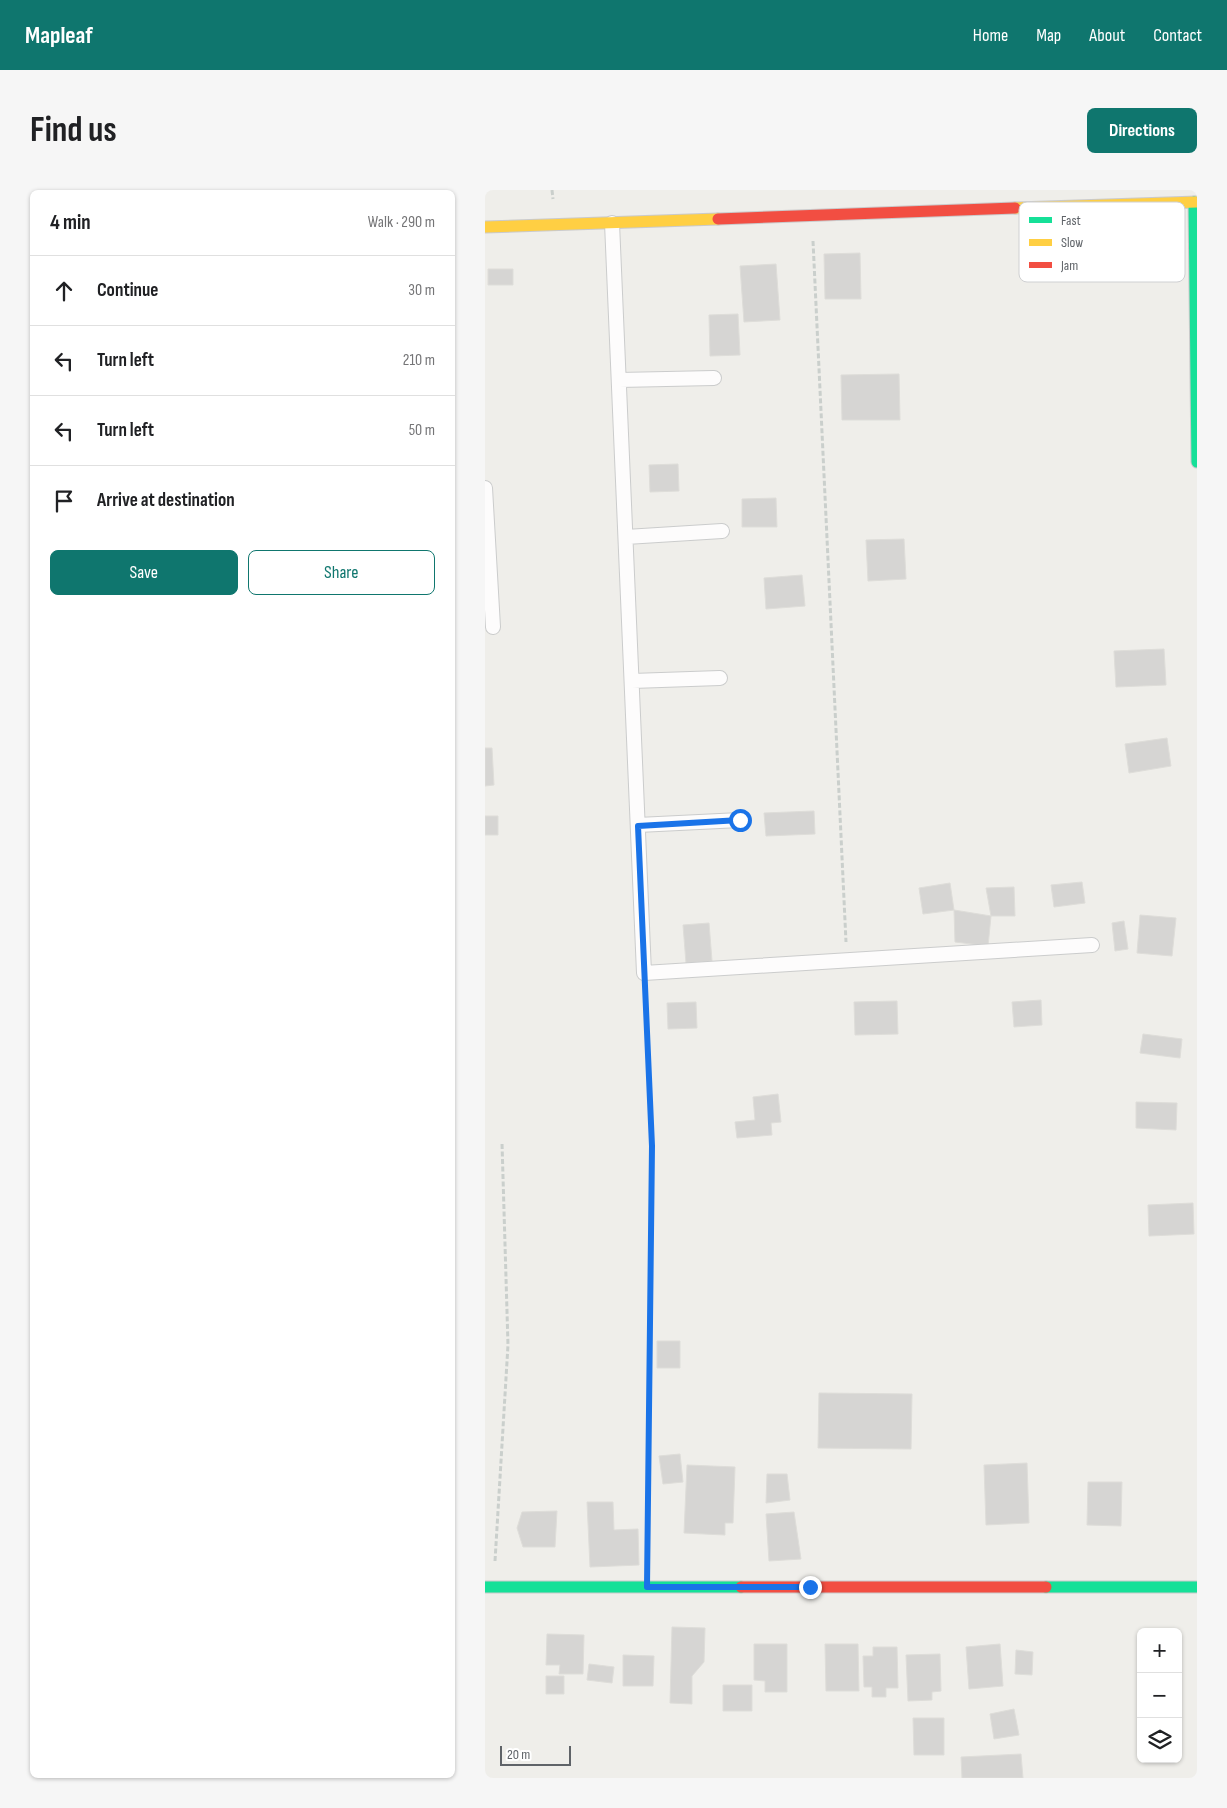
<!DOCTYPE html>
<html lang="en">
<head>
<meta charset="utf-8">
<style>
  :root { --surface:#fff; --page:#f6f6f6; --text:#202124; --muted:#757577; --line:#e0e0e0; --accent:#0f766e }
  body { margin:0; font-family:"Sofia Sans Condensed",sans-serif; background:var(--page); color:var(--text) }
  .controls { position:absolute; right:15px; bottom:15px; display:grid; overflow:hidden; border-radius:8px; box-shadow:0 1px 4px #0004 }
  .controls button { width:45px; height:45px; display:grid; place-items:center; padding:0; border:0; border-bottom:1px solid var(--line); background:var(--surface); color:var(--text); font:25px sans-serif }
  .scale { position:absolute; left:15px; bottom:12px; width:71px; box-sizing:border-box; padding-left:5px; border:2px solid #5f6368; border-top:0; font-size:14px; line-height:18px; white-space:nowrap; color:#5f6368; -webkit-text-stroke:4px #fff; paint-order:stroke }
  .stop { position:absolute; width:15px; height:15px; margin:-11px; border:4px solid #1a73e8; border-radius:50%; background:#fff }
  .stop.end { background:#1a73e8; border-color:#fff; box-shadow:0 1px 5px #0008 }
  .list { margin:0; padding:0; list-style:none }
  h2 { display:flex; justify-content:space-between; align-items:center; height:65px; margin:0; padding:0 20px; font-size:21px }
  h2 small { font-size:16px; font-weight:400; color:var(--muted) }
  .list li { display:grid; grid-template-columns:32px 1fr auto; gap:15px; align-items:center; box-sizing:border-box; height:70px; padding:0 20px; border-top:1px solid var(--line) }
  .list b { display:block; font-size:19px; white-space:nowrap }
  .list em { font-size:16px; font-style:normal; color:var(--muted) }
  .actions { display:flex; gap:10px; padding:15px 20px }
  .actions a { flex:1; padding:11px 0; border:1px solid var(--accent); border-radius:8px; text-align:center; font-size:18px; color:var(--accent) }
  .actions .main { background:var(--accent); color:#fff }
  .icon { flex:none; width:28px; height:28px; fill:none; stroke:currentColor; stroke-width:2; stroke-linecap:round; stroke-linejoin:round }
  .map { position:relative; flex:none; width:712px; height:1588px; overflow:hidden; border-radius:8px }
  header { display:flex; align-items:center; gap:30px; box-sizing:border-box; height:70px; padding:0 25px; background:var(--accent); color:#fff }
  header strong { font-size:24px }
  nav { display:flex; gap:28px; margin-inline-start:auto; font-size:18px }
  .intro { display:flex; align-items:center; justify-content:space-between; box-sizing:border-box; height:120px; padding:0 30px }
  h1 { margin:0; font-size:35px }
  .button { padding:12px 22px; border-radius:8px; background:var(--accent); color:#fff; font-size:18px; font-weight:700 }
  main { display:flex; gap:30px; padding:0 30px }
  aside { flex:1; background:var(--surface); border-radius:8px; box-shadow:0 1px 4px #0004 }
  .map>svg:first-child { display:block }
</style>
</head>
<body>
<header>
<strong>Mapleaf</strong>
<nav><a>Home</a><a>Map</a><a>About</a><a>Contact</a></nav>
</header>
<div class="intro"><h1>Find us</h1><a class="button">Directions</a></div>
<main>
<aside>
<h2>4 min<small>Walk · 290 m</small></h2>
<ul class="list">
<li><svg class="icon" aria-label="ahead" viewBox="0 0 24 24"><path d="M12 20V5M6 11l6-6 6 6"/></svg><div><b>Continue</b></div><em>30 m</em></li>
<li><svg class="icon" aria-label="left" viewBox="0 0 24 24"><path d="M17 20v-9H6M10 6l-5 5 5 5"/></svg><div><b>Turn left</b></div><em>210 m</em></li>
<li><svg class="icon" aria-label="left" viewBox="0 0 24 24"><path d="M17 20v-9H6M10 6l-5 5 5 5"/></svg><div><b>Turn left</b></div><em>50 m</em></li>
<li><svg class="icon" aria-label="arrive" viewBox="0 0 24 24"><path d="M6 21V4h12l-3 4 3 4H6"/></svg><div><b>Arrive at destination</b></div></li>
</ul>
<div class="actions"><a class="main">Save</a><a>Share</a></div>
</aside>
<div class="map">
<svg width="712" height="1588" viewBox="0 0 712 1588">
  <rect width="100%" height="100%" fill="#efeeea"/>
  <path fill="#d6d5d3" stroke="#deddd9" d="M375,63L376,109H340L339,64Z
    M291,74L295,130L259,132L255,76Z
    M3,79H28V95H3Z
    M253,124L255,165L225,166L224,125Z
    M414,184L415,230H357L356,185Z
    M193,274L194,301L165,302L164,275Z
    M291,308L292,337H257V309Z
    M419,349L421,389L383,391L381,350Z
    M317,385L320,416L281,419L279,388Z
    M679,459L681,495L631,497L629,461Z
    M682,548L686,576L644,583L640,554Z
    M0,558H7L9,595L0,596Z
    M329,621L330,644L281,646L279,623Z
    M0,626H13V645H0Z
    M597,692L600,713L569,717L566,695Z
    M465,693L469,720L438,724L434,698Z
    M529,697L530,726H506L501,698Z
    M469,720L506,726L503,756L470,752Z
    M655,725L691,728L687,766L652,763Z
    M639,731L643,759L630,761L627,733Z
    M224,733L227,771L201,773L198,735Z
    M556,810L557,835L529,837L527,812Z
    M412,811L413,844L370,845L369,812Z
    M211,812L212,838L183,839L182,813Z
    M658,844L697,849L695,868L655,863Z
    M293,904L296,932L286,933L287,945L252,948L250,932L270,930L268,907Z
    M651,912L692,913L691,940L651,938Z
    M708,1013L709,1044L664,1046L663,1015Z
    M172,1151H195V1178H172Z
    M334,1203L427,1204L426,1259L333,1258Z
    M195,1264L198,1292L178,1294L174,1266Z
    M542,1273L544,1333L501,1335L499,1275Z
    M202,1275L250,1277L248,1333H240V1345L199,1343Z
    M282,1284H302L305,1310L281,1313Z
    M603,1292H637L636,1336L602,1335Z
    M102,1312H128L129,1340L153,1339L154,1375L105,1377Z
    M72,1321L70,1357H38L32,1338L37,1322Z
    M309,1322L316,1369L284,1371L281,1324Z
    M187,1437L220,1438L219,1472L207,1486V1514L185,1513Z
    M62,1444L99,1445L98,1484H74L75,1475H61Z
    M269,1454H302V1502H280V1491L269,1490Z
    M340,1454H373L374,1501H341Z
    M515,1454L518,1496L484,1499L481,1457Z
    M388,1457H412L413,1498H401V1507H387V1497H379L378,1466H388Z
    M531,1460L548,1462L547,1485L530,1484Z
    M455,1464L456,1501L447,1502V1510L423,1511L421,1465Z
    M138,1465L169,1466L168,1496H138Z
    M104,1474L129,1477L127,1493L102,1490Z
    M61,1486H79V1504H61Z
    M238,1495H267V1521H238Z
    M529,1519L534,1545L509,1549L505,1524Z
    M428,1528H459V1565H429Z
    M536,1564L538,1588H477L476,1567Z"/>
  <g fill="none" stroke-linecap="round" stroke-linejoin="round">
    <g stroke="#cbcccc" stroke-width="16">
      <path id="lane" d="M127,33L159,783L607,755
        M134,190L229,188
        M0,298L8,437
        M141,347L237,341
        M147,491L235,488
        M153,635L255,630"/>
    </g>
    <g stroke="#cacacb" stroke-width="13">
      <path id="fast" d="M709,12L712,272
        M0,1397H256
        M561,1397H712"/>
    </g>
    <g stroke="#cacacb" stroke-width="13">
      <path id="slow" d="M530,18L712,12
        M0,37L233,29"/>
    </g>
    <g stroke="#cacacb" stroke-width="13">
      <path id="jam" d="M233,29L530,18
        M256,1397H561"/>
    </g>
    <path stroke="#cacfcc" stroke-width="3" stroke-dasharray="5 2.5" stroke-linecap="butt" d="M67,0L68,9
      M328,51L361,752
      M160,801L167,956L162,1372
      M10,1371L23,1155L17,953"/>
    <use href="#lane" stroke="#fdfcfc" stroke-width="14"/>
    <use href="#fast" stroke="#16e098" stroke-width="11"/>
    <use href="#slow" stroke="#ffcf43" stroke-width="11"/>
    <use href="#jam" stroke="#f24e42" stroke-width="11"/>
  </g>
  <g fill="none" stroke-linecap="round" stroke-linejoin="round">
    <path stroke="#1a73e8" stroke-width="6" d="M255,630L153,636L167,956L162,1397H325"/>
  </g>
  <rect x="534" y="12" width="166" height="80" rx="8" fill="#fff" stroke="#cfd0d2" stroke-width="1"/>
  <rect x="544" y="27" width="23" height="6" fill="#16e098"/>
  <rect x="544" y="49" width="23" height="7" fill="#ffcf43"/>
  <rect x="544" y="72" width="23" height="6" fill="#f24e42"/>
  <g font-size="14" fill="#5f6368">
    <text x="576" y="35">Fast</text>
    <text x="576" y="57">Slow</text>
    <text x="576" y="80">Jam</text>
  </g>
</svg>
<div class="controls">
<button>+</button>
<button>−</button>
<button><svg class="icon" aria-label="layers" viewBox="0 0 24 24"><path d="M12 4l9 5-9 5-9-5zM3 14l9 5 9-5"/></svg></button>
</div>
<div class="scale">20 m</div>
<div class="stop" style="left:255px;top:630px"></div>
<div class="stop end" style="left:325px;top:1397px"></div>
</div>
</main>
</body>
</html>
